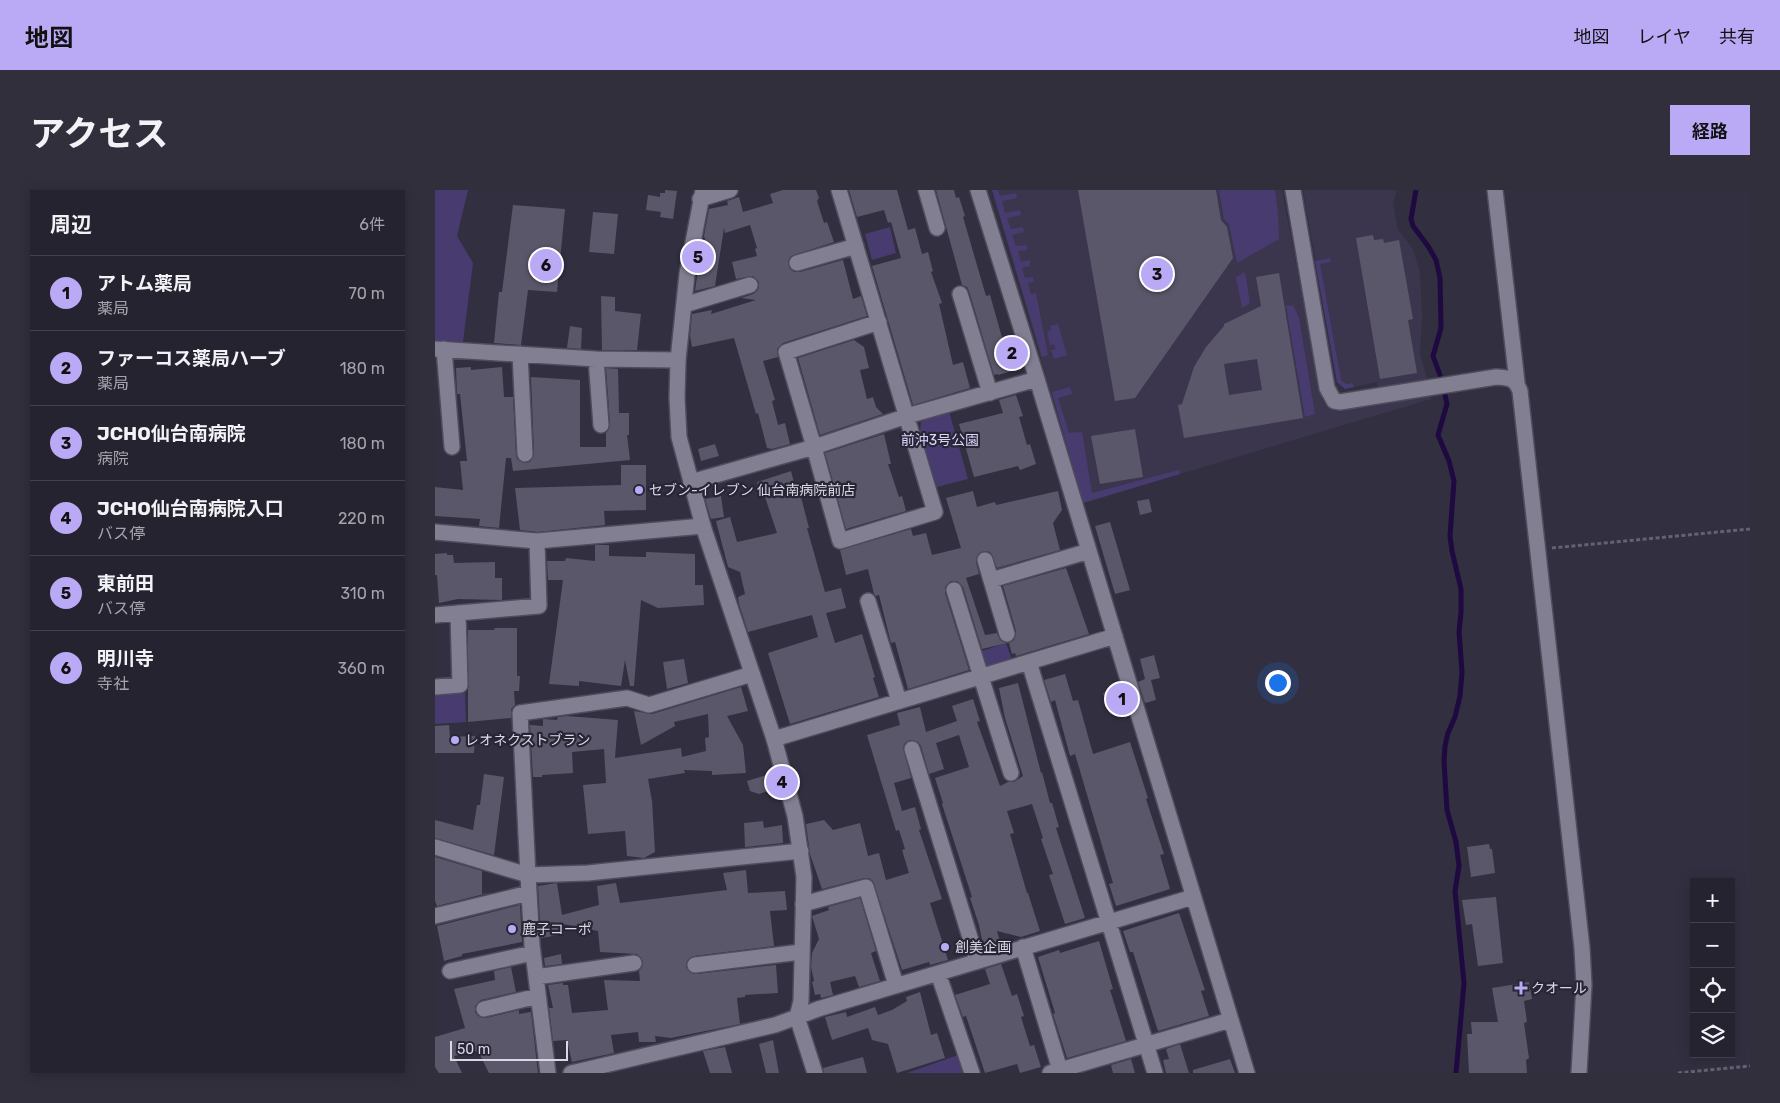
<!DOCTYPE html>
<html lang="ja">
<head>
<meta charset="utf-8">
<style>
  :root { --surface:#262330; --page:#322f3c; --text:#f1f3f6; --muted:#a4a4ab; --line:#42404c; --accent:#baaaf6 }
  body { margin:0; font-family:Rubik,"Noto Sans JP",sans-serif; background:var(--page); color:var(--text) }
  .controls { position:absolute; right:15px; bottom:15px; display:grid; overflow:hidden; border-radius:0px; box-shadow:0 2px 12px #0003 }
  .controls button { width:45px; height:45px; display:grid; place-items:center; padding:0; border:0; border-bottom:1px solid var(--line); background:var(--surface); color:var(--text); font:25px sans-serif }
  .scale { position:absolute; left:15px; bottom:12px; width:118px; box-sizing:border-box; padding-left:5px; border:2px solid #d9d8e3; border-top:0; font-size:14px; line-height:18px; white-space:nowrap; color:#d9d8e3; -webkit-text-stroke:4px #282536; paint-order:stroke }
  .you { position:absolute; left:842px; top:492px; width:18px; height:18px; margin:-12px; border:4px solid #fff; border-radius:50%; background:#1a73e8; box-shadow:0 0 0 8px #1a73e833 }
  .badge { display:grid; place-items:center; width:32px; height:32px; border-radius:50%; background:var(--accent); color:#111; font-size:16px; font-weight:700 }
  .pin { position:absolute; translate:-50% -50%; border:2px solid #fff; box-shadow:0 1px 5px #0006 }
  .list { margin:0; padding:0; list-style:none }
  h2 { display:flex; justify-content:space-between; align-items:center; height:65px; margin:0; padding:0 20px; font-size:21px }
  h2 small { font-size:16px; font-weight:400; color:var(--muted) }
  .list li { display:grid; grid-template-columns:32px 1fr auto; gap:15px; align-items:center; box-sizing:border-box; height:75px; padding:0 20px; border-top:1px solid var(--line) }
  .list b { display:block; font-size:19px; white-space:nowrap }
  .list p { margin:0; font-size:16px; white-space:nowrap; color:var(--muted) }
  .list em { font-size:16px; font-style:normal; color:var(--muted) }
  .icon { flex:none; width:28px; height:28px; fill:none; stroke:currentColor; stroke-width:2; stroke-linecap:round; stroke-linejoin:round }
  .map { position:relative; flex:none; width:1315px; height:883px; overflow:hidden; border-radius:0px }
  header { display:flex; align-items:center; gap:30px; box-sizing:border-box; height:70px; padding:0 25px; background:var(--accent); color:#111 }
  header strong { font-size:24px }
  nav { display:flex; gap:28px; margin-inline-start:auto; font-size:18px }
  .intro { display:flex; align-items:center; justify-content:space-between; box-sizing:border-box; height:120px; padding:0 30px }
  h1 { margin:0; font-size:35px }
  .button { padding:12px 22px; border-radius:0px; background:var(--accent); color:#111; font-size:18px; font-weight:700 }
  main { display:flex; gap:30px; padding:0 30px }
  aside { flex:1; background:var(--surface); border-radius:0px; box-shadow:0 2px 12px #0003 }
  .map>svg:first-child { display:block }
</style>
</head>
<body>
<header>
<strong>地図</strong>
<nav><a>地図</a><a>レイヤ</a><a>共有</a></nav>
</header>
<div class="intro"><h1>アクセス</h1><a class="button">経路</a></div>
<main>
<aside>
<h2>周辺<small>6件</small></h2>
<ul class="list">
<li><span class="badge">1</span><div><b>アトム薬局</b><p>薬局</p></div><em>70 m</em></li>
<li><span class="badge">2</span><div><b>ファーコス薬局ハーブ</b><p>薬局</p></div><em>180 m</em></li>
<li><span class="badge">3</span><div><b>JCHO仙台南病院</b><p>病院</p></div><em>180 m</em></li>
<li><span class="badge">4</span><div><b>JCHO仙台南病院入口</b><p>バス停</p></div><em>220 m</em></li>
<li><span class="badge">5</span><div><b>東前田</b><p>バス停</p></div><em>310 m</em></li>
<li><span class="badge">6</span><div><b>明川寺</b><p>寺社</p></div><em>360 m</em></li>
</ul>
</aside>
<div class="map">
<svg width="1315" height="883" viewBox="0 0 1315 883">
  <rect width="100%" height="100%" fill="#322f40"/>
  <path fill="#3b364e" d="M557,0H847L887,209L892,218L901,221L995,205L996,209L648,313Z
    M868,0H962L958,14L963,40L978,59L985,83L987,127L985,164L992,189L943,198L942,192L910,199L902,192Z"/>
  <path fill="#483b70" d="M0,0H33L22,46L38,73L28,152L0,151Z
    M557,0H563L565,6L581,3L582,8L567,11L570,23L585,20L586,25L572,28L576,39L588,37L589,42L577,45L581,56L592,55V60L583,61L586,72L595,70V76L587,78L590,88L598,87L599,92L593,93L596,104L601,103L613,165L607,167Z
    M784,0H840L843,25L844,49L802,73L794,34L789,29Z
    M455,37L461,63L437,70L430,44Z
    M895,68L896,72L885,74L906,190L911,194L918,193L919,197L910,199L902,192L880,71Z
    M810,82L815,113L807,118L801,87Z
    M858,115L864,128L880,224L870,227L851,116Z
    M623,134L632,165L619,169L616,160L621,159L619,154L615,155L612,142L616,140L615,136Z
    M635,197L637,204L623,208L634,243L647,242L657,303L744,280L745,284L648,313L617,202Z
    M514,221L533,289L502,297L485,242L486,231Z
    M571,453L577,470L551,477L547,461Z
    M30,503L31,532L0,534V505Z
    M523,865L528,879L527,883H472Z"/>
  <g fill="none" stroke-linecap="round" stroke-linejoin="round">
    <path stroke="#1e0941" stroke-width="5" d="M981,0L976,29L978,36L993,56L1001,70L1005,88L1006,138L998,166L1005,185
      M1010,205L1012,214L1003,245L1014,271L1019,291L1015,346L1017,361L1026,399V422L1024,442L1027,482L1025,506L1020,527L1013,543L1010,556L1009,571L1012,620L1021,652L1024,676L1020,701L1029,793L1021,883"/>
  </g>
  <path fill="#5a576a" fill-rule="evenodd" d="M230,0L242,1L238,29L225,27L226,22L211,20L213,5L225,7V3H230Z
    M348,0H381L384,8L382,11L389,33L392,32L399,52L356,66L353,71L355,79L359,82H365L408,70L418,109L426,106L432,126L348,153L342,159L343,167L328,171L340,210L337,211L343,235L350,233L355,254L337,259L332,258L323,223L321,224L299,148L257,157L255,146L257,124L277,120L276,124L321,110L306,108L318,104L322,101L324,97V92L318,86L301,89L297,72L322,66L320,59L322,58L315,35L290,43L289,38L280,96L260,101L265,65L274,66L269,46L274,19L293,15L292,11L304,7L308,22L338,13L335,4Z
    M414,0H462L473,40L480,38L487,64L493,62L498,81L496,82L507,113L504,114L518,175L528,172L535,198L478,215L437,76L466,68L456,32L453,33L449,20L422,27Z
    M501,0H519L521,8L524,7L530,26L528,27L551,106L555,105L570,158L579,156L583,168L581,169L582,172L575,174L577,181L563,185V184L559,185L534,101L532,97L527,95Z
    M643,0H781L786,30L792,37L798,68L700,208L680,211Z
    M78,15L130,19L122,102L93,100L86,155L59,153L64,102H67Z
    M158,22L183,24L179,64L154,62Z
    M938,45L939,50L948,49L949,53L964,50L978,129L973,130L982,183L945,189L921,48Z
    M844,83L868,228L749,248L743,215L747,214L759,177L771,157L789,136V134L826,116L821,87ZM822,169L827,200L794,205L789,174Z
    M166,106L180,107V121L206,124L202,160H167Z
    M135,136L147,138L146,159L132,158Z
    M419,150L429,157L434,178L425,180L432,209L438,207L441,217L448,224L385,245L363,168Z
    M36,177V180L67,177L69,207H78L81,265L82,269L90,273L95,272L99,264L96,187L145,190V257H171V243L174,239L175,234L171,178L183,179L184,223H194V245H192L195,270L78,281L76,268H71L64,338L44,336L45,329L0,326V297L28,300L25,271H32L25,204H22L21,178Z
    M581,205L588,226L584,227L592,255L595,254L601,274L585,280L583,276L539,287L524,234L568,223L564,210Z
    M700,239L708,287L665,294L656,246Z
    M449,244L456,274H453L464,307L467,306L471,321L411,339L390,263Z
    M280,254L284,266L266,271L263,259Z
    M186,275H211V320L169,321L170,335L103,342L85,340L80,298L186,295Z
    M356,281L360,296L368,293L372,306L366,307L374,338H372L390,402L406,398L411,418L391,423L400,453L427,444L440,487L438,488L444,507L355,534L333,463L383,447L377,425L313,442L304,414L303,407L310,404L305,382L293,377L281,331L295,327L302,352L342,343L329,304L326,305L322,292Z
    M538,301L542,317L560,312L561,315L623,301L627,320L618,333L625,360L562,378L556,363L552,361L544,363L541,372L544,384L531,388L550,445L562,443L565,450L572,453L547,459L528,397L522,391H516L510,397V403L534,480L473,499L460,452L456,453L444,405L441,406L439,404L433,379L411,385L405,360L476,339L478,346L491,343L497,365L526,358L511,308Z
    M286,306L289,327L276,329L270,309Z
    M714,309L717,322L705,325L702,311Z
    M675,332L695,400L680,404L660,336Z
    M160,355H174V366L211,367V362L260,364V395H268L269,415L223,418L206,410L199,496H195L190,470L186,496L144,491V496L114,494L128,390H113L112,371H130L131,368L160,371Z
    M12,363V365H18L19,373L60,372V388H67V410L23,409L4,413L2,385H0V364Z
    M631,378L654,444L581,466L580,463L577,464L574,453L579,450L581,441L568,396Z
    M60,438H82V486H85L84,501H79L80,515L76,519V528L33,532V440H59Z
    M719,465L725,488L716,490L721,510L710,513L703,492L710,489L705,469Z
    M249,469L253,493L232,499L228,472Z
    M630,484L638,511L643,510L658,564L695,552L713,608L711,609L729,664L725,665L735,699L681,716L674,694L678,693L640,564L635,566L620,510L616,512L609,490Z
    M583,493L606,583L607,582L615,613H617L624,637L621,638L650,728L630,734L614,685L618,684L606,649L608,648L597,614L572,621L579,643L575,644L579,658L592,703H593L605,741L586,747L562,741L566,755L549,760L544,735L535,708L537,707L507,614L508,613L500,588L534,577L524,545L501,553L509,579L494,584L486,556L483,552L475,550L470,553L468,557L476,588L459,593L467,621L480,617L486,639L484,640L507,709L495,713L513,770L495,775L494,772L467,780L438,691L434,688H429L387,699L375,664L371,634L389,630L398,640L425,633L433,666L444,663L451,690L474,683L467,660L470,659L464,640L461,641L432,545L465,535L462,523L485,517L491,542L522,531L517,516L538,509L545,531L542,532L565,596L573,592H579L588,586L570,528L564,498Z
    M306,497L313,521L292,526L308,555L311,583L277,585V581L249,580L250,583L213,589L217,611L220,662L209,668L192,666L190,641L153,644L148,595L171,593L169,559L137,562L138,583L107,585V587H98L95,535L108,536V529L122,530L123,527L132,526L183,530L180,568L246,558L247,567L271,561L270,548L274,547L273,524L239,532L240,536L206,555L199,521L217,524Z
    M685,497L692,519L675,524L668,503Z
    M14,535L15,547L40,546L39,563H0V536Z
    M49,584L69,587L59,665L0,648V630L38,640L42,615H45Z
    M335,584L339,599L324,604L315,601L312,591Z
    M328,631L329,638L347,635L348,653L310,657L309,633Z
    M1054,654L1055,659H1057L1060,683L1036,687L1032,657Z
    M0,667L47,681V704L57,702L2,716L0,711Z
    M311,680L313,703L350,701L352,720L335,721L339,756L259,766L252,771L251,777L256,783L261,784L341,775L343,803L310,805V807L302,808L305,834L236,848L220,846L221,852H204L203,842L176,845L179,863L137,872L132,850L118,851L114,818H118L113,795L128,793V795H133L137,823L173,820L169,790L205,791L204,781L207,777L208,771L202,764L165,762L163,741L128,734L129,744L106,748L103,696L122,693L127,725L164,715L162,696L181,693L185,713L292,700L288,683Z
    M1061,707L1068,773L1043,776L1037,734L1031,735L1027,710Z
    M425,708L441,761L436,763L445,791L424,797L420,786L395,792L398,805L386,808L385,804L380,805L377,792L379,791L376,777L377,763L384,749L377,726L394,720L393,717Z
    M85,715L87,752L27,764V766L9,771L2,736Z
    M744,723L770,800L766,801L774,826L723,841L698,762H695L688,741Z
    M664,751L678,799L675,800L691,851L632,868L618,824L620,823L603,767L624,760L625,763Z
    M126,764L127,774L110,776L109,768Z
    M566,774L577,806L582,804L589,826L586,827L595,856L599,855L606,877L585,883L582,874L550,883L531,826L528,827L520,805L555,794L550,779Z
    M76,777L81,802L46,810L40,816V822L43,826L51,828L84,820V824L96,822L103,883H54L43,861L19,866L27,883H4L0,877V847L30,838L19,799L60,790L59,781Z
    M1094,792L1097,809L1089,811L1092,832L1089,833L1094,868L1091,870L1092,883H1034L1032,844H1037L1036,832H1063L1057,798Z
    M485,802L496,845L502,843L510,868L462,883L453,854L437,850L433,838L397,850L390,827L411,822L412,827L440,817L443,825L457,820L472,811L471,807Z
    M338,850L344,883H331L324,854Z
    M745,854L754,883H731L728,870L734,869L731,859Z
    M290,857L297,883H275L268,861Z
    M428,867L432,883H389L388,878Z
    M696,869L700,883H678L676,875Z
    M795,869L800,883H758V880Z"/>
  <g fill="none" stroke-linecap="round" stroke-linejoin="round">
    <g stroke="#4f4d5c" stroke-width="18">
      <path id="street" d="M491,0L502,38
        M543,0L602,189L812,883
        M1060,0L1082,192
        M265,9L295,0
        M362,73L421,56
        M525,104L555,203
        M249,115L315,95
        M444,132L351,162L379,257L472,226L602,189
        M0,159L161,169L243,170
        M9,159L17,257
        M85,164L90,264
        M161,169L166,235
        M256,292L379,257L405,351L500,322L404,0
        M0,342L102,351L268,336
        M550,370L572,444
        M556,390L654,361
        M519,400L576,583
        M433,411L464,511
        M0,425L104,416L102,351
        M594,472L720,883
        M317,484L214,515L192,508L85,523L93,685L153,683L366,661
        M0,497L25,495L23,423
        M339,549L680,446
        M477,559L542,770
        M0,657L93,685L97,755L113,883
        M368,714L431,697L461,795
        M0,726L94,703
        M588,757L625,880
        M260,775L366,762
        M15,781L98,763
        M503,783L537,883
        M101,787L199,773
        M49,819L103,806
        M380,883L362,827L383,819L758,707
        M615,883L795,830"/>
    </g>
    <g stroke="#4f4d5c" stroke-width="18">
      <path id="secondary" d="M858,0L892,198L899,211L905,212L1061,187C1075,188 1080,188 1085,201L1147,758L1149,795L1144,883
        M136,883L340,835L362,827L366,811L369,687L360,626L339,549L268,336L244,247L242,208L243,170L252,84L268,0"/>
    </g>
    <path stroke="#646271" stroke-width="3" stroke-dasharray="4 2.5" stroke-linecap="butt" d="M1117,358L1315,339
      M1243,883L1315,876"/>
    <use href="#street" stroke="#827f93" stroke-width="15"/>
    <use href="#secondary" stroke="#827f93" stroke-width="15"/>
  </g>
  <g fill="#baaaf6" stroke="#282536" stroke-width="2">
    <circle cx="204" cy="300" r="5"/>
    <circle cx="20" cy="550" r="5"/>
    <circle cx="77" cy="739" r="5"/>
    <circle cx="510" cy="757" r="5"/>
    <path d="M1083.5 790.5h5v5h5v5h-5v5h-5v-5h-5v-5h5z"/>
  </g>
  <g text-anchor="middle" stroke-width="4.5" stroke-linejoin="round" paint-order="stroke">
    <g font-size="14" fill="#dbd5fa" stroke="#282536">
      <text x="505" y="255">前沖3号公園</text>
    </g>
    <g font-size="14" fill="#d9d8e3" stroke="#282536" text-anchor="start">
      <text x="214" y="305">セブン-イレブン 仙台南病院前店</text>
      <text x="30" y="555">レオネクストブラン</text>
      <text x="87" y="744">鹿子コーポ</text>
      <text x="520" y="762">創美企画</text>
      <text x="1096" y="803">クオール</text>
    </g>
  </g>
</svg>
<div class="controls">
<button>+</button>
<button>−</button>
<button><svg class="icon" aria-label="locate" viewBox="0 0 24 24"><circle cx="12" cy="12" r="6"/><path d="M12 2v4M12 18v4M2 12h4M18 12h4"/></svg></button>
<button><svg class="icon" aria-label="layers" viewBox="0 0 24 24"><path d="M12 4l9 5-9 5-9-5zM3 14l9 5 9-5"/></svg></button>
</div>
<div class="scale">50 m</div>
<div class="you"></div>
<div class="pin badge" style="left:687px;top:509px">1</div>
<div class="pin badge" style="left:577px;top:163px">2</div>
<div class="pin badge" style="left:722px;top:84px">3</div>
<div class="pin badge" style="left:347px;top:592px">4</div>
<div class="pin badge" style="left:263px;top:67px">5</div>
<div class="pin badge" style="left:111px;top:75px">6</div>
</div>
</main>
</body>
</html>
